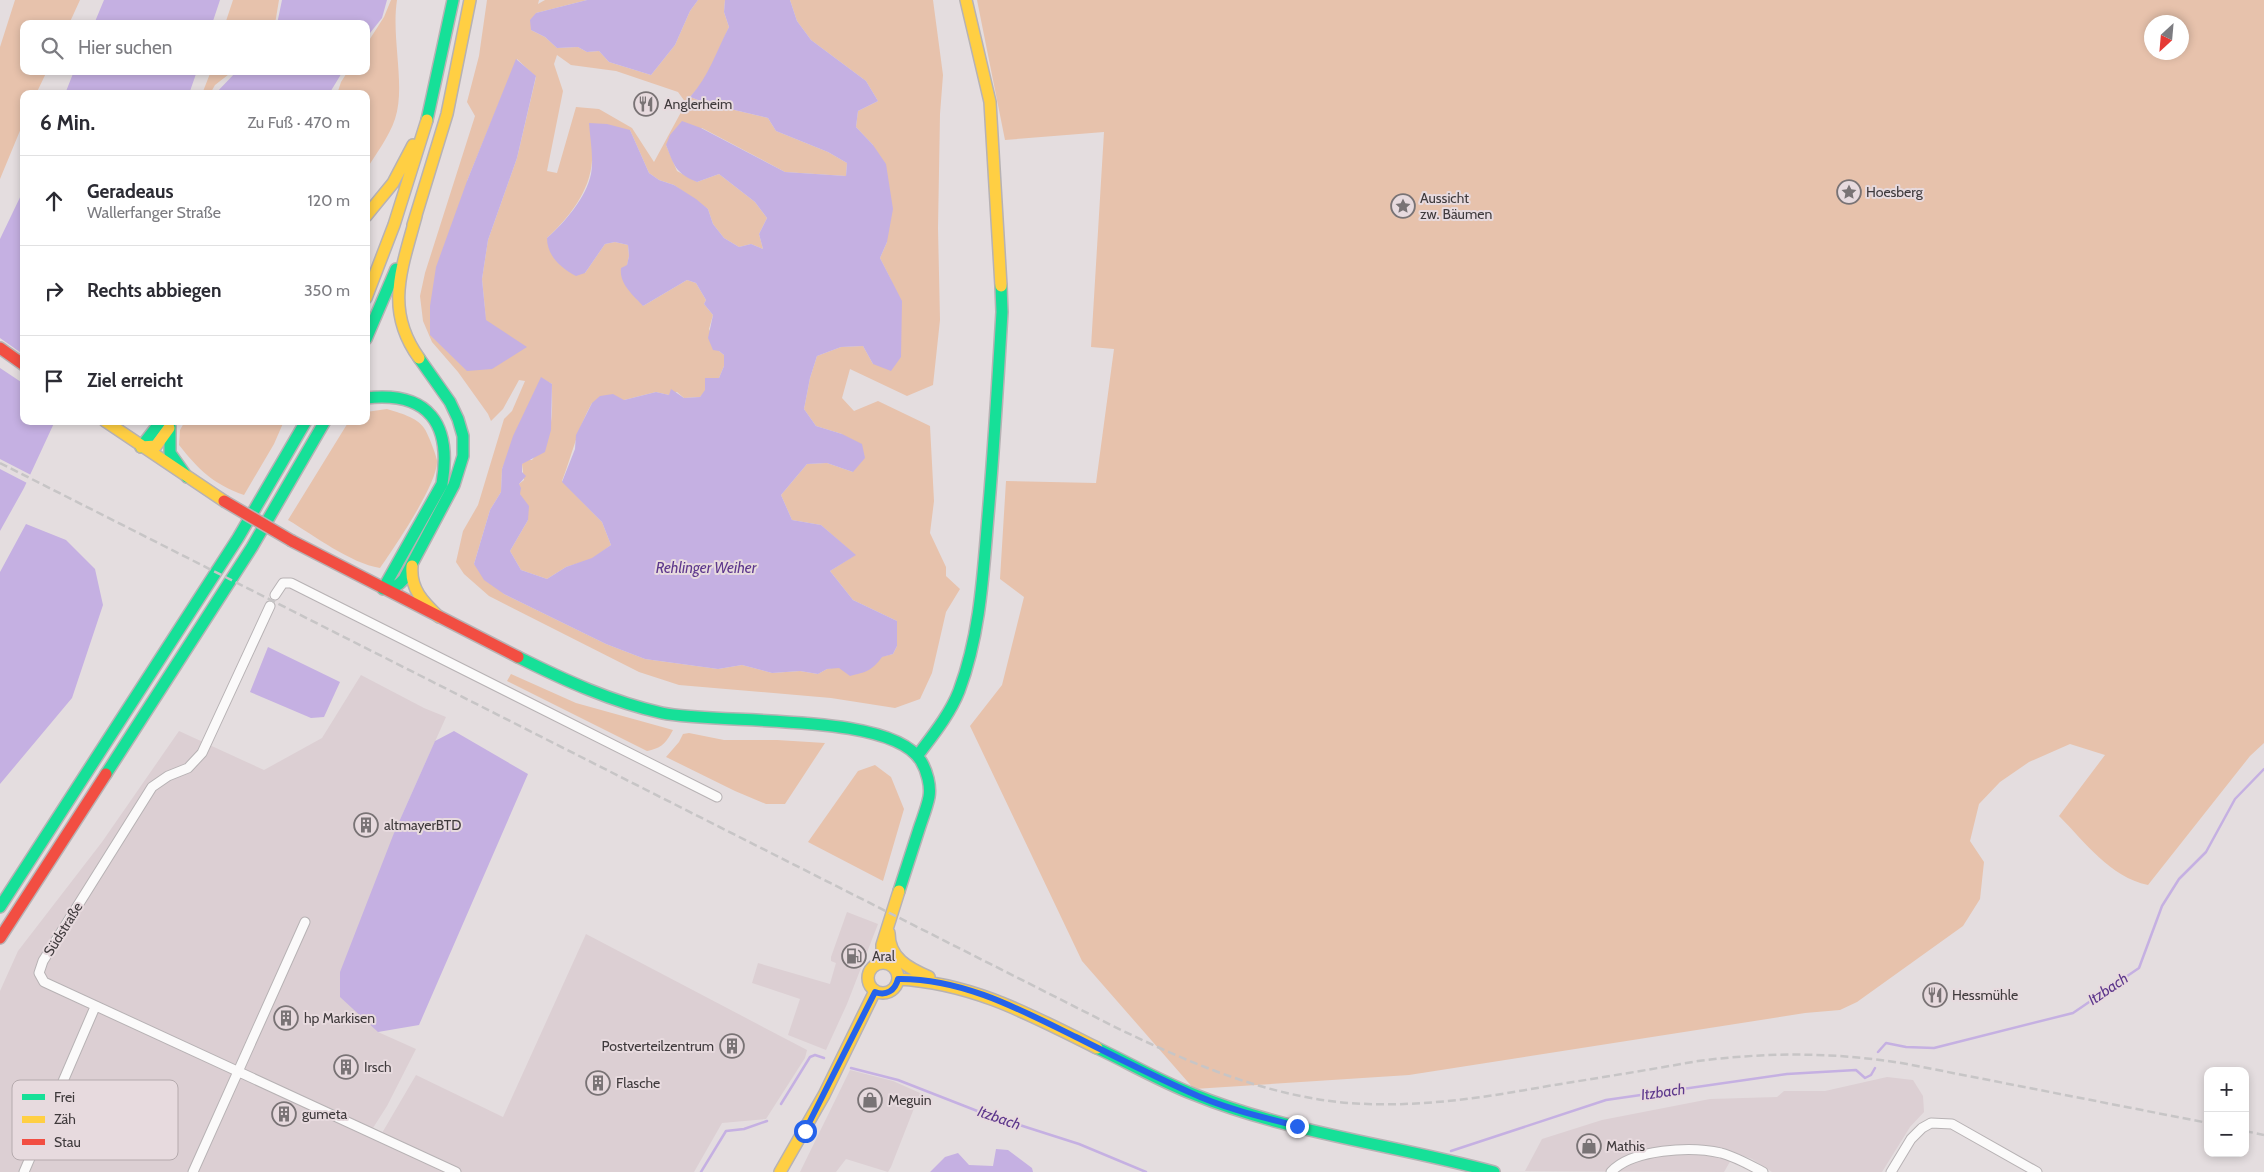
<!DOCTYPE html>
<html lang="de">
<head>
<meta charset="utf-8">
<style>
  :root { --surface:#fff; --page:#f7f7f7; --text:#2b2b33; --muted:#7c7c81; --line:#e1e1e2 }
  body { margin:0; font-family:Cabin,sans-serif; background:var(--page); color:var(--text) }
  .controls { position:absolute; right:15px; bottom:15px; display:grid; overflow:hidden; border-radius:10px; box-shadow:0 2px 8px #0003 }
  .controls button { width:45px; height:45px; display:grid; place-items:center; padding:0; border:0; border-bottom:1px solid var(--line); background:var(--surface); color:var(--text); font:25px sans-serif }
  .compass { position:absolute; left:2144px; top:15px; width:45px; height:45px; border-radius:50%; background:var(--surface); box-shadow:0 2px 8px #0003; rotate:206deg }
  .stop { position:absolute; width:15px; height:15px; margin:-11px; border:4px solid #2563eb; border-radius:50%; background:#fff }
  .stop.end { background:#2563eb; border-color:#fff; box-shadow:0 1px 5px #0008 }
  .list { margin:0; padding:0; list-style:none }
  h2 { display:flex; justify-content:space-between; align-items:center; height:65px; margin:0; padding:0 20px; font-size:21px }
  h2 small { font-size:16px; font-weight:400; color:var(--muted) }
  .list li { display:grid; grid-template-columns:32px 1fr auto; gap:15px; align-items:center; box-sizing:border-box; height:90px; padding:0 20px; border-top:1px solid var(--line) }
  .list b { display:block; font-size:19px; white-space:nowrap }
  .list p { margin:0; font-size:16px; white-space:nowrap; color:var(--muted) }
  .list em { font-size:16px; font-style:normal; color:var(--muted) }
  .icon { flex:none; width:28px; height:28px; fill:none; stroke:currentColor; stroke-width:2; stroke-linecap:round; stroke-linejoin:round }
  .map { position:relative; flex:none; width:2264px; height:1172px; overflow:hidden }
  .search { position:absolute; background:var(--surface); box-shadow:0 2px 8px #0003; left:20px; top:20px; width:350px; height:55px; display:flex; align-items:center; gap:12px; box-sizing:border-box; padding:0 18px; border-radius:10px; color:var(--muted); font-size:19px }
  .panel { position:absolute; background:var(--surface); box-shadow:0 2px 8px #0003; left:20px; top:90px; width:350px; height:335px; border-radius:10px }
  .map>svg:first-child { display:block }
</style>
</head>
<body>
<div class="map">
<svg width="2264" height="1172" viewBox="0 0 2264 1172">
  <rect width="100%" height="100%" fill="#e4dddf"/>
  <path fill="#dccfd3" d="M361,675L424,708L446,717L394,833L378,1032L416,1049L387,1106L373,1128L382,1133L416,1075L503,1117L586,934L807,1050L805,1058L766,1119L722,1123L694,1172H0V991L18,951L102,842L179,731L264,770L322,738Z
    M847,912L878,924L847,1004L826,1050L788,1035L800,999L752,983L758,963L830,984L836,963L831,961V957Z
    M850,1070L893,1081L920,1093L891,1167L888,1172L846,1159L836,1172H800Z
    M1887,1077L1913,1080L1923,1096L1924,1112L1910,1127L1882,1172H1772L1752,1159L1735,1153L1724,1172L1525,1171L1542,1139L1602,1120L1710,1099L1777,1097L1784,1091H1825Z"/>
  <path fill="#e7c2ac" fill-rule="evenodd" d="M15,0H80L69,24H24V71H47L36,94H24V121L0,179V47Z
    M233,0H279L275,24H225Z
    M391,0H397C391,38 406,86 395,119C389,137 376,154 366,170V94H337L341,82L348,71H366V45L384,17Z
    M487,0H539L538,4L545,0H587L536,13L531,30L545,37L557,48L578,47L587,52L599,51L609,62L651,75L675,45L690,11L698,0H725L724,12L729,27L711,67L701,85L690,97L709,104L768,118L776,131L828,152L847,163L846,176L785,172L702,128L666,145L677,171L697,182L719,174L755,202L767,218L759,234L763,249L751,244L739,247L724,238L713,224L708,209L674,185L659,180L649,173L630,130L592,161C590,191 569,218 547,238L585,273L605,244L615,242L628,245L629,256L627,266L624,267L643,306L687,280L696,283L706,300L704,304L713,315L709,329L719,351L724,355V366L719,378L700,397L684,398L677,392L669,395L656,392L624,400L592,403C578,427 572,455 562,481L602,522L611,545L592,559L566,567L547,579L521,570L510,551L528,520L520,494L519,484L524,480L522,464L526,460H532C555,435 552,416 552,384L541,378L502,469L501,492L490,510L474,564L504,594L606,644L645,659L718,669L742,665L772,673L800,671L818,674L827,669L893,654L897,646V621L853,600L830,571L855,555L821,525L792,520L781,495L807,464L827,463L853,472L842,434L816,426L804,409L810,378L817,356L841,347L863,346L873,364L901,357L900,332L891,280L880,258L887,242L873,145L856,127L858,111L878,101L866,81L811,40L797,21L790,0H933L943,75L940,114L938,228L940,320L933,385L907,396L850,369L842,398L854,411L878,401L930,426L934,501L930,533L946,567V576L960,589L946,612L932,673L920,699L895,708L831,698L679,685L639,672L489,596L464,574L456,562L463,531L478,505L504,419L512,411L525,381L519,380L503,409L491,421L488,414L458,372L432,342L423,321L420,296L425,273L475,116L467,102L479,56ZM557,55L571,65L616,71L678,92L686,103L654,162L632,128L599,109L576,107L557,173L547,171L563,91L554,64ZM517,59L536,77L517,158L488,240L482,279L486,320L467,181Z
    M977,0H2264V743L2250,756L2148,885C2110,877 2085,842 2059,816L2105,755L2070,744L2029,762L2000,782L1979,804L1970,841L1984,862L1980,899L1963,926L1857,1002L1840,1010L1805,1013L1409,1075L1194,1089L1082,961L970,726L1002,685L1024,597L1000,579L1006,481L1096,483L1114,349L1091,347L1104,132L1005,140ZM2152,22H2182V52H2152Z
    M211,71H233L215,85L210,94H202Z
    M387,409C399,413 417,417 424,428C428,433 436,455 437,460C439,482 394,548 380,568C350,563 315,536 288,520L349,421H366V412Z
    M185,421H284L274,444L244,495C213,484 199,470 179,445L180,430Z
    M511,674L576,703L673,730C666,743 662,748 647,751L507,681Z
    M689,733L724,740H777L825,743L785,804H766L735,791L666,757L679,742L683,734Z
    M875,765L891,777L904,809L883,881L808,842L858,771Z"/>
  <path fill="#c5b0e2" d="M104,0H220L212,24H94Z
    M282,0H387L382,18L366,38V24H277Z
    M587,0H698L690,11L675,45L651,75L609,62L599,51L587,52L578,47L557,48L545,37L531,30L530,20L536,13Z
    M725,0H790L797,21L811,40L866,81L878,101L858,111L856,127L873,145L886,164L893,209L887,242L880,258L902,301L901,357L891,371L873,364L863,346L841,347L817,356L810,378L804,409L816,426L842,434L862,444L865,458L853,472L827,463L807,464L781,495L792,520L821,525L856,555L830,571L853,600L897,621V646L893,654L882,657C872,671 866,672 850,676L839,668L827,669L818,674L800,671L772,673L742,665L718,669L645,659L606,644L504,594L484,580L474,564L490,510L501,492L502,469L513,436L541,377L552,384L551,430L545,452L522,464V472L526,476L519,484L521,488L520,494L529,506L528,520L510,551L521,570L547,579L566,567L592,558L611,545L602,522L562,482L575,449L576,435L592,403L600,396L613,394L624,400L656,392L669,395L671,389L684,398L700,397L705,390V378H719L724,366V355L719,351L713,350L708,338L713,315L704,304L706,300L696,283L687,280L643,306C633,295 619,284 621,268L627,265L629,256L628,245L615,242L605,244L585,273L576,276C561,268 547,256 547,238C565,222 586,198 591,174C594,158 590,139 589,123L607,124L630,130L649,173L659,180L674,185L696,199L708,209L713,224L724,238L739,247L751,244L763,249L759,234L767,218L755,202L719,174L697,182C675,173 674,165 666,145L670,135L682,121L701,128L785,172L846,176L847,163L828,152L776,131L768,118L709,104L690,97C709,76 716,52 729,27L724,12Z
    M516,59L536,76L517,158L488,240L482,279L486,320L527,347L492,369L467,371L430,335V306L436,267L467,181Z
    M74,71H197L189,94H65Z
    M237,71H343L329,94H215Z
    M24,189V421H55L24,488L0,531V239Z
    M26,524L66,540L95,569L103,605L72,698L0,784V572Z
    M268,647L340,682L324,717L311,718L250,692Z
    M454,731L528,774L419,1025L378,1032L340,997V972L394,833L435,741Z
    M996,1149L1008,1150L1032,1168L1033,1172H930L945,1157L958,1153L969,1165L993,1166Z"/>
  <path fill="#e4dddf" d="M0,338L24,355V384L0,368Z
    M0,459L33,476L29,484L0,469Z"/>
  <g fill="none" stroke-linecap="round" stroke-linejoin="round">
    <path stroke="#c5b0e2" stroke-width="2.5" d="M1878,1052L1886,1043L1906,1047L1934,1048L2073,1013L2139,968L2162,906L2179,879L2206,852L2235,799L2264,769
      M851,1068L898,1080L985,1114L1079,1144L1146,1172
      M781,1104L810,1057L815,1055L824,1058
      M1451,1151L1606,1100L1787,1074L1856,1070L1865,1078L1871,1075L1875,1068
      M701,1172L726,1131L744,1129L767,1121"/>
    <g stroke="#b7b2b4" stroke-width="11">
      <path id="street" d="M275,595L283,583H291L717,797
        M270,606L202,753L188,768L168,776L152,787L43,961L39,973L44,982L456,1172
        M24,1172L95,1007
        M193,1172L305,922
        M1611,1172C1632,1149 1691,1146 1721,1153C1736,1157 1750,1165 1763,1172
        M1891,1172L1911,1139L1922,1128L1931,1123L1952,1124L2037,1172"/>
    </g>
    <g stroke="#b7b2b4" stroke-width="14">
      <path id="fast" d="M427,120L453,0
        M366,339L396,269
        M366,398C429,391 452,424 442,484L383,589C393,589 398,586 404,579L454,485L463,456V436L458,419L450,402L419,358
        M170,426V453L187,477
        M141,447L161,421
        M518,657C564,680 612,702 662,713C719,725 891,711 921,761C927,771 931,786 929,797C927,807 923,817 920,826C913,848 906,870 899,891
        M918,755C933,735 950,714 959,691C980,635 983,576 988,516C994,448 998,380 1002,312L1001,286
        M106,774L252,547L325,421
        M0,907L238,538L306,421
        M1097,1048C1129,1063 1160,1081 1193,1094C1289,1133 1395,1145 1494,1172"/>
    </g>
    <g stroke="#b7b2b4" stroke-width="14">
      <path id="slow" d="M966,0L990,102L1001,286
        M366,216L393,183L413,145
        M416,216C402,268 384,310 419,358
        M413,225L447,114L470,0
        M366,298L394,225L427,120
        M105,421L224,501
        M141,447L156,446L169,428
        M412,566C410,589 423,602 439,617
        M889,933C889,958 908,968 929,977
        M868 978a15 15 0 1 1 30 0a15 15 0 1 1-30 0Z
        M882,963V945L899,891
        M898,979C973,983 1031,1015 1097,1048
        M780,1172L824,1095L875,991"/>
    </g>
    <g stroke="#b7b2b4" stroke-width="14">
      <path id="jam" d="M0,348L24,365
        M292,541L518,657
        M0,938L106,774"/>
    </g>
    <use href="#street" stroke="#fbfafa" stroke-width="9"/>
    <use href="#fast" stroke="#16e098" stroke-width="11"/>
    <use href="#slow" stroke="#ffcf43" stroke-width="11"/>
    <use href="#jam" stroke="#f24e42" stroke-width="11"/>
    <path stroke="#c7c5c6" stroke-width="2.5" stroke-dasharray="8 4" stroke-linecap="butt" d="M0,463L1113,1026C1187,1062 1265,1096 1349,1103C1417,1108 1482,1098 1548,1086C1598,1078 1648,1070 1698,1061C1769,1052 1836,1052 1907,1064L2208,1123
      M2245,1131L2264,1135"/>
    <g stroke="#b7b2b4" stroke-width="14" stroke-linecap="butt">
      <path id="jam-bridge" d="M224,501L292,541"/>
    </g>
    <use href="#jam-bridge" stroke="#f24e42" stroke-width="11"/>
  </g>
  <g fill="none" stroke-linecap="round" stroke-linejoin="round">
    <path stroke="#2563eb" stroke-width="6" d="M805,1131L875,992C886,996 895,991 898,979C962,978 1021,1010 1076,1037C1114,1056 1151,1075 1189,1092C1223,1108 1261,1117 1297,1126"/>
  </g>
  <defs>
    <g id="restaurant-ring" transform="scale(1.25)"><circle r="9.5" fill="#e7dade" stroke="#797375" stroke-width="1.5"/><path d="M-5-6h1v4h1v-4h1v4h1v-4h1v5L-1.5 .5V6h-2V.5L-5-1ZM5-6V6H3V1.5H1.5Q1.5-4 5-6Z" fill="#797375"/></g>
    <g id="sight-ring" transform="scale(1.25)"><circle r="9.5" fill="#e7dade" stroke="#797375" stroke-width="1.5"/><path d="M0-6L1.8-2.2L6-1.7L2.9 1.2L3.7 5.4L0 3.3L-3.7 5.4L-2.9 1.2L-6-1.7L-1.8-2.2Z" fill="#797375"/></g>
    <g id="building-ring" transform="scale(1.25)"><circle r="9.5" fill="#e7dade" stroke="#797375" stroke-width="1.5"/><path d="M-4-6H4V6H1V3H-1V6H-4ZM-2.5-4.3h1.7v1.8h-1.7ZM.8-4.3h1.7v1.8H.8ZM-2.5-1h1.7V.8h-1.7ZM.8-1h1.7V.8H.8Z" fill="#797375"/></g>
    <g id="fuel-ring" transform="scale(1.25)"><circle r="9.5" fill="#e7dade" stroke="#797375" stroke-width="1.5"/><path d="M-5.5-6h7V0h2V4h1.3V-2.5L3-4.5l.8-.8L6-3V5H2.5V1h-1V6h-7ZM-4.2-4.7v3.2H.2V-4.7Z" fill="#797375"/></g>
    <g id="shop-ring" transform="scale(1.25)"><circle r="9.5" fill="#e7dade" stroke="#797375" stroke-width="1.5"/><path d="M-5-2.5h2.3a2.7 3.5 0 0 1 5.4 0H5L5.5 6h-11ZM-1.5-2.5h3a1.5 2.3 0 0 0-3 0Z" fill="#797375"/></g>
  </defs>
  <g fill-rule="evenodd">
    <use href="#restaurant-ring" x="646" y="104"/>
    <use href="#sight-ring" x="1849" y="192"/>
    <use href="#sight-ring" x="1403" y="206"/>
    <use href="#building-ring" x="366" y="825"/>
    <use href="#fuel-ring" x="854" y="956"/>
    <use href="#restaurant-ring" x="1935" y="995"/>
    <use href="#building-ring" x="286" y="1018"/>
    <use href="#building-ring" x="732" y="1046"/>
    <use href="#building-ring" x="346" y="1067"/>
    <use href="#building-ring" x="598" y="1083"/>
    <use href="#shop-ring" x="870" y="1100"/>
    <use href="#building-ring" x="284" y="1114"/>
    <use href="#shop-ring" x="1589" y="1146"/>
  </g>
  <g text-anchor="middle" stroke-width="4" stroke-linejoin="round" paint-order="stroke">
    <g font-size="14" fill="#3f3a3c" stroke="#e7dade" text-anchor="start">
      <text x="664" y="109">Anglerheim</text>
      <text x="1866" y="197">Hoesberg</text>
      <text x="1420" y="203">Aussicht<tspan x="1420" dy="16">zw. Bäumen</tspan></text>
      <text x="384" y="830">altmayerBTD</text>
      <text x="872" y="961">Aral</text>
      <text x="1952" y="1000">Hessmühle</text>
      <text x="304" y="1023">hp Markisen</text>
      <text x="714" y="1051" text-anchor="end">Postverteilzentrum</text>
      <text x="364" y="1072">Irsch</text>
      <text x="616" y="1088">Flasche</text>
      <text x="888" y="1105">Meguin</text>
      <text x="302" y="1119">gumeta</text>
      <text x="1606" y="1151">Mathis</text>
    </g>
    <g font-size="14" fill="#3f3a3c" stroke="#e7dade">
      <text transform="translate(63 929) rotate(-58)" y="5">Südstraße</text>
    </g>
    <g font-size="15" font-style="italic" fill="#5d378c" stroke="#e7dade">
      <text x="706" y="573">Rehlinger Weiher</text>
      <text transform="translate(2108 989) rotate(-34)" y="5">Itzbach</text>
      <text transform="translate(1663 1092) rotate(-8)" y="5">Itzbach</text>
      <text transform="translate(999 1118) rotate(19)" y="5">Itzbach</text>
    </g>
  </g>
  <rect x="12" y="1080" width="166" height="80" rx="8" fill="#e7dade" stroke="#b5aaad" stroke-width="1"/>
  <rect x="22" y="1094" width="23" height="6" fill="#16e098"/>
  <rect x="22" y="1116" width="23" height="7" fill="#ffcf43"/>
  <rect x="22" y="1139" width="23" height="6" fill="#f24e42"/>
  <g font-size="14" fill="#3f3a3c">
    <text x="54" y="1102">Frei</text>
    <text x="54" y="1124">Zäh</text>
    <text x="54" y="1147">Stau</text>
  </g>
</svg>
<div class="controls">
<button>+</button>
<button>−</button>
</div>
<svg class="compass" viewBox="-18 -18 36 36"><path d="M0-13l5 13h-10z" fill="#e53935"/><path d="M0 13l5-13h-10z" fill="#7c7c81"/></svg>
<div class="stop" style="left:805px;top:1131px"></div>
<div class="stop end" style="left:1297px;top:1126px"></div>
<div class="search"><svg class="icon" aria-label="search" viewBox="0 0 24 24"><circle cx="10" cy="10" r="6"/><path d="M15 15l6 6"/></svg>Hier suchen</div>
<section class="panel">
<h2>6 Min.<small>Zu Fuß · 470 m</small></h2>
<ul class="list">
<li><svg class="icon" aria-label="ahead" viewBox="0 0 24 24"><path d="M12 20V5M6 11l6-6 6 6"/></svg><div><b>Geradeaus</b><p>Wallerfanger Straße</p></div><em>120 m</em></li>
<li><svg class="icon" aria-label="right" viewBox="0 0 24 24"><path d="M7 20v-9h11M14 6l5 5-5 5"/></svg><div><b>Rechts abbiegen</b></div><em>350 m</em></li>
<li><svg class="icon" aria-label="arrive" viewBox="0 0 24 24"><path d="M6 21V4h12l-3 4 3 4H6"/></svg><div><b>Ziel erreicht</b></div></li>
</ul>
</section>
</div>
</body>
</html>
